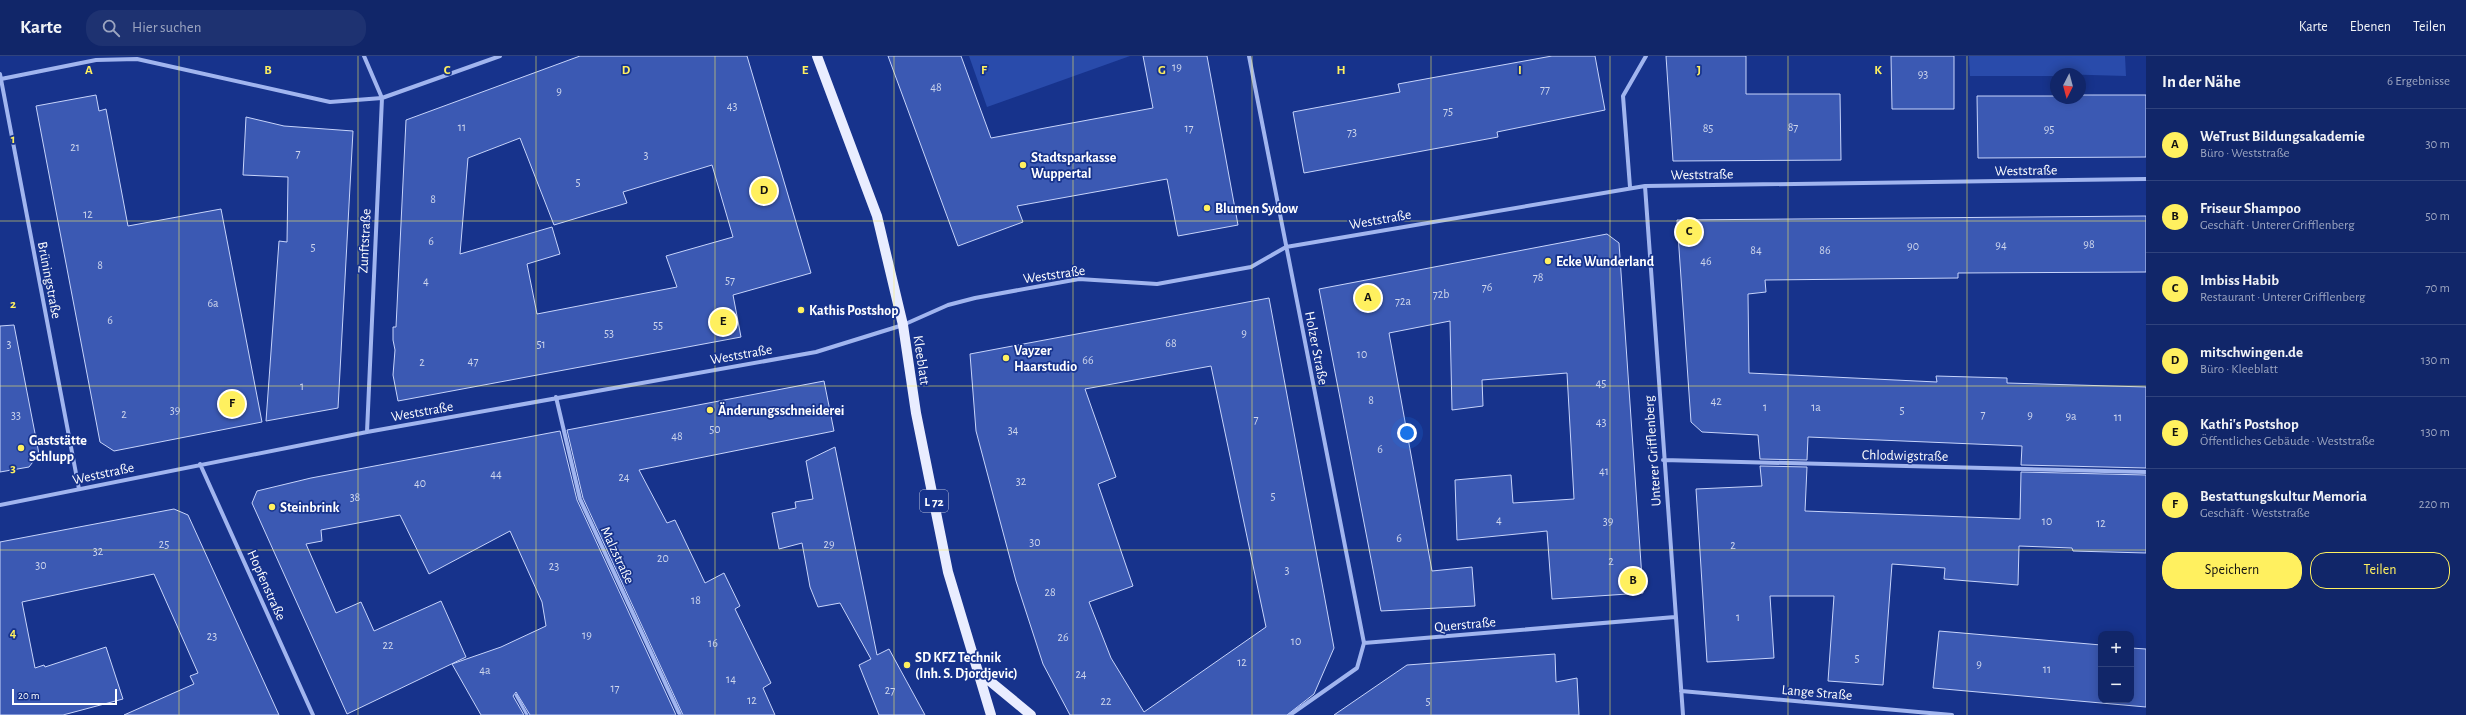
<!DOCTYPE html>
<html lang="de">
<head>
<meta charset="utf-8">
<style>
  :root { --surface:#112669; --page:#1e3271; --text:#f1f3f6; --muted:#9ca5c0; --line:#30437d; --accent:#fff05f }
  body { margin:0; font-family:"Alegreya Sans",sans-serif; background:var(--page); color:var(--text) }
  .controls { position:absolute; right:12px; bottom:12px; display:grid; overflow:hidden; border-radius:8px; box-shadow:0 2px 10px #0003 }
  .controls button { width:36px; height:36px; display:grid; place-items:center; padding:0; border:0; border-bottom:1px solid var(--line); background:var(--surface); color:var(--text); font:20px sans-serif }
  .compass { position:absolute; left:2050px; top:12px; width:36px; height:36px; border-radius:50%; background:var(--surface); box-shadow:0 2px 10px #0003; rotate:186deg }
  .scale { position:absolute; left:12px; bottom:10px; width:105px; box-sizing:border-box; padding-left:4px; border:2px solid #fff; border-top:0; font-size:11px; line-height:14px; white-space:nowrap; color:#fff; -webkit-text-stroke:3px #17338c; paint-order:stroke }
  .you { position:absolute; left:1407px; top:377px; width:14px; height:14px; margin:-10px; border:3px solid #fff; border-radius:50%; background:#1a73e8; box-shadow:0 0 0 6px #1a73e833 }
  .badge { display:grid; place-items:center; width:26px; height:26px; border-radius:50%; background:var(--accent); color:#111; font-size:13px; font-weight:700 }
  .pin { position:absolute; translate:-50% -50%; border:2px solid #fff; box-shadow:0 1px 4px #0006 }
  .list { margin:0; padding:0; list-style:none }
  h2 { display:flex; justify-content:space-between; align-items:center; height:52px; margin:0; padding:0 16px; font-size:17px }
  h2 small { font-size:13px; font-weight:400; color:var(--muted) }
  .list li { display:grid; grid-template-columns:26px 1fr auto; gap:12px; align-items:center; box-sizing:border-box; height:72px; padding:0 16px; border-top:1px solid var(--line) }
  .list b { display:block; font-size:15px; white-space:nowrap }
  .list p { margin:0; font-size:13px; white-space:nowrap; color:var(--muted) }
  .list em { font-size:13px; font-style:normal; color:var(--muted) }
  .actions { display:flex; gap:8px; padding:12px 16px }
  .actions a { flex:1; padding:9px 0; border:1px solid var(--accent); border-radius:16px; text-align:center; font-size:14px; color:var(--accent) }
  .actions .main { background:var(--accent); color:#111 }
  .icon { flex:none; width:22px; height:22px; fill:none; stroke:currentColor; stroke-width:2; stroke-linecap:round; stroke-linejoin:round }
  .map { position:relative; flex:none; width:2146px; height:659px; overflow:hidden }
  header { display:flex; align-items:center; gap:24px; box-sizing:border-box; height:56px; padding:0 20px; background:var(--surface); border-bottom:1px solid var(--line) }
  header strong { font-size:19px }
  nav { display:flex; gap:22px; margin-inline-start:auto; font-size:14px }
  .search { width:280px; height:36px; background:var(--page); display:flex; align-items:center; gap:10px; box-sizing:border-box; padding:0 14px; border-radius:16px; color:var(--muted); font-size:15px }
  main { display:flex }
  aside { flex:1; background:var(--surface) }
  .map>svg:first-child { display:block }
</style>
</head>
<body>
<header>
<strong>Karte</strong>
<div class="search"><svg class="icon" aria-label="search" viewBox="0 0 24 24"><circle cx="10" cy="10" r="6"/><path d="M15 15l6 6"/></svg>Hier suchen</div>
<nav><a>Karte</a><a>Ebenen</a><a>Teilen</a></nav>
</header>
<main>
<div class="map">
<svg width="2146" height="659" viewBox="0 0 2146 659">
  <rect width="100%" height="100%" fill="#17338c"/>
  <path fill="#294bab" d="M969,0H1130L987,51Z
    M1969,0H2125L2126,20L2056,18V20H1970Z"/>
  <path fill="#3b59b3" stroke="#c7d4fb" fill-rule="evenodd" d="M580,0H747L811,217L733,239L741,281L398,345L393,319L395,294L393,284V271H396L406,64ZM520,82L554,169L627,147L623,136L712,109L733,181L666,200L677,231L537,258L527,208L560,198L552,171L460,198L468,102Z
    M888,0H961L991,82L1153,52L1143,0H1207L1238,169L1178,180L1167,123L1017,150L1023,166L958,190Z
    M1552,0H1595L1605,54L1497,76L1498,81L1304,117L1293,56L1400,36L1398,28Z
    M1666,0H1746V38H1840L1841,104L1673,105Z
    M1891,0H1954V53H1892Z
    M96,39L99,55L106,53L128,170L221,153L262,366L114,395L100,386L36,50Z
    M2080,39H2146V101L1978,102L1977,40H2056V42H2080Z
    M246,61L284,70L353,75L338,352L266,365L279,185L287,186L288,121L243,119Z
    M2146,160V216L1958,217V222L1765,224L1766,236L1748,238L1749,317L1937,326L1936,320L2007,322V327L2146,331V412L2021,409L2022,390L1808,381L1807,404L1760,403L1758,379L1702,376L1691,366L1677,164Z
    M1607,178L1619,187L1643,537L1552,543L1547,475L1457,484L1455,424L1511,419L1513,447L1574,443L1567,317L1482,324L1483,350L1452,354L1450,265L1389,277L1432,515L1472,511L1475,550L1381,555L1319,233Z
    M1269,242L1334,592L1314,638L1287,659H1070L1043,608L1016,525L976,375L970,298ZM1211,310L1266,571L1144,656L1111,602L1089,546L1133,530L1098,428L1116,421L1085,333Z
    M14,269L39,398L29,411L0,416V270Z
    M824,325L834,375L639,414L667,467L675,464L705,527L724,517L740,550L735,553L771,627L763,632L775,659H683L583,442L567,374Z
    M560,375L577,444L676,659H530L516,636L513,640L524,659H481L452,608L501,591L546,570L542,546L510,475L429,518L400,459L321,474L322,485L306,488L336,557L361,546L374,575L441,545L466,601L347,658L252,447L257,435L311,422Z
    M835,391L877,599L889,593L925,659H879L859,609L871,603L840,547L818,551L810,531L802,487L779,493L772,457L796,452L795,446L813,443L806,405Z
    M1760,410L1807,411L1805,455L2020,463L2021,416L2146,419V497L2073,495L2072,492L2019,490L2018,529L1944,523L1945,512L1892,508L1883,629L1828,625L1834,540H1770L1774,602L1707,606L1696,433L1762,430Z
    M174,453L188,459L279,659H124L194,628L190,620L198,617L154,518L22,546L35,612L44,609L45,611L106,591L123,643L63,659H0V486Z
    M1939,575L2101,589V644H2131V592L2146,593V651L1933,632Z
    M1555,598L1556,626L1577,622L1579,659H1334L1407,609Z"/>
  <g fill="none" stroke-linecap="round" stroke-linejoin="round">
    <path stroke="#a1b5ef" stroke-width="3" d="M516,639L527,659"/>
    <path stroke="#a1b5ef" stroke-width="4" d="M364,0L382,42L367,376
      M1249,0L1364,587L1357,612L1290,659
      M0,18L79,433
      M1,23L96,4L137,3L330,46L382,42L500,0
      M1645,130L1683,659
      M1630,131L1623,40L1646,0
      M556,341L580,443L680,659
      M1663,404L2146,416
      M200,408L313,659
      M0,449L367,376L816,296L903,269L948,249L975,242L1079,223L1157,228L1251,211L1286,191L1645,130L2146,123
      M1364,587L1675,561
      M1681,635L1952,659"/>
    <path stroke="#e9edff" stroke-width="10" d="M817,0L877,160L903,269L916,357L948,516L991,659
      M980,617L1031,659"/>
  </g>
  <path fill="none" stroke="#fff05f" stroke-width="1" stroke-opacity="0.55" d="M179,0V659M358,0V659M536,0V659M715,0V659M894,0V659M1073,0V659M1252,0V659M1431,0V659M1610,0V659M1788,0V659M1967,0V659M0,165H2146M0,330H2146M0,494H2146"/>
  <g fill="#fff05f" stroke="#17338c" stroke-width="1.5">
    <circle cx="1023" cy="109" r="4"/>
    <circle cx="1207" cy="152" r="4"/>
    <circle cx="1548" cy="205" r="4"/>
    <circle cx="801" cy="254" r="4"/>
    <circle cx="1006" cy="302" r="4"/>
    <circle cx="710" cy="354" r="4"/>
    <circle cx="21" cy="392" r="4"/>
    <circle cx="272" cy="451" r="4"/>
    <circle cx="907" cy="609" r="4"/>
  </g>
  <g text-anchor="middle" stroke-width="3.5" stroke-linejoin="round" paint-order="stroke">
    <g font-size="12" fill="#ced6ec">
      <text x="1177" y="15">19</text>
      <text x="1923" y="22">93</text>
      <text x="936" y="35">48</text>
      <text x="1545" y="37">77</text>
      <text x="559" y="39">9</text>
      <text x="732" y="54">43</text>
      <text x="1448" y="59">75</text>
      <text x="462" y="75">11</text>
      <text x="1793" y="75">87</text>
      <text x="1189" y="76">17</text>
      <text x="1708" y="76">85</text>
      <text x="2049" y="77">95</text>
      <text x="1352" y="80">73</text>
      <text x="75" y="95">21</text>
      <text x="298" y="101">7</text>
      <text x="646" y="103">3</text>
      <text x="578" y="130">5</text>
      <text x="433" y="147">8</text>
      <text x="88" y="162">12</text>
      <text x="431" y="189">6</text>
      <text x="2089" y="192">98</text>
      <text x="2001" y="193">94</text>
      <text x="1913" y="194">90</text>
      <text x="313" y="195">5</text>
      <text x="1756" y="198">84</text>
      <text x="1825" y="198">86</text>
      <text x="1706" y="209">46</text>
      <text x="100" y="213">8</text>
      <text x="1538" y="225">78</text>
      <text x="730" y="228">57</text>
      <text x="426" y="229">4</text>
      <text x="1487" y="235">76</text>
      <text x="1441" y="242">72b</text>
      <text x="1403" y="249">72a</text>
      <text x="213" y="251">6a</text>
      <text x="110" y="268">6</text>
      <text x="658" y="273">55</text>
      <text x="609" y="281">53</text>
      <text x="1244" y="281">9</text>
      <text x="1171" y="291">68</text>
      <text x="9" y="292">3</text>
      <text x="541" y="292">51</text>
      <text x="1362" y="302">10</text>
      <text x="1088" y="308">66</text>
      <text x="473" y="309">47</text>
      <text x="422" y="310">2</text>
      <text x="1601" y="331">45</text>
      <text x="302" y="334">1</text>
      <text x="1371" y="348">8</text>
      <text x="1716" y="349">42</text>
      <text x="1765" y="355">1</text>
      <text x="1816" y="355">1a</text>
      <text x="175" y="358">39</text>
      <text x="1902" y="358">5</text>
      <text x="124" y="362">2</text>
      <text x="1983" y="362">7</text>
      <text x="16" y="363">33</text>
      <text x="2030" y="363">9</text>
      <text x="2071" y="364">9a</text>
      <text x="2118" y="365">11</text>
      <text x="1256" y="367">7</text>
      <text x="1601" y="370">43</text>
      <text x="715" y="377">50</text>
      <text x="1013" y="378">34</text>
      <text x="677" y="384">48</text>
      <text x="1380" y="397">6</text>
      <text x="1604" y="419">41</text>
      <text x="496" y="422">44</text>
      <text x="624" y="425">24</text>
      <text x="1021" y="429">32</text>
      <text x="420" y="431">40</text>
      <text x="1273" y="444">5</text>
      <text x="355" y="445">38</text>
      <text x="1499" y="468">4</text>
      <text x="1608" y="469">39</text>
      <text x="2047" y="469">10</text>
      <text x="2101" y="471">12</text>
      <text x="1399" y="486">6</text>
      <text x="1035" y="490">30</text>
      <text x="164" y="492">25</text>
      <text x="829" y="492">29</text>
      <text x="1733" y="493">2</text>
      <text x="98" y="499">32</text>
      <text x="663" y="506">20</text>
      <text x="1611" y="509">2</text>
      <text x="41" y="513">30</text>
      <text x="554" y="514">23</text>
      <text x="1287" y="518">3</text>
      <text x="1050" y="540">28</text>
      <text x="696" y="548">18</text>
      <text x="1738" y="565">1</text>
      <text x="587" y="583">19</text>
      <text x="212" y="584">23</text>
      <text x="1063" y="585">26</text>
      <text x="1296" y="589">10</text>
      <text x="713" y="591">16</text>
      <text x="388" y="593">22</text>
      <text x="1857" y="606">5</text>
      <text x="1242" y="610">12</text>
      <text x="1979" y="612">9</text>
      <text x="2047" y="617">11</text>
      <text x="485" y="618">4a</text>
      <text x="1081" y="622">24</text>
      <text x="731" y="627">14</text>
      <text x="615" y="636">17</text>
      <text x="890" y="638">27</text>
      <text x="752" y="648">12</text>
      <text x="1106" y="649">22</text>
      <text x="1428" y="649">5</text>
    </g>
    <rect fill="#17338c" stroke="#b9c2dc" stroke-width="1" x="920" y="434" width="28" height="22" rx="3"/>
    <g font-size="13" font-weight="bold" fill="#fff">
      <text x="934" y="450">L 72</text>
    </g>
    <g font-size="14" font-weight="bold" fill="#fff" stroke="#17338c" text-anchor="start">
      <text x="1031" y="106">Stadtsparkasse<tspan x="1031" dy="16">Wuppertal</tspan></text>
      <text x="1215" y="157">Blumen Sydow</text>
      <text x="1556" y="210">Ecke Wunderland</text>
      <text x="809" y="259">Kathis Postshop</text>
      <text x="1014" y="299">Vayzer<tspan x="1014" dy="16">Haarstudio</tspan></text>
      <text x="718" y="359">Änderungsschneiderei</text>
      <text x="29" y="389">Gaststätte<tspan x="29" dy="16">Schlupp</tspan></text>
      <text x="280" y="456">Steinbrink</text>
      <text x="915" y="606">SD KFZ Technik<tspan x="915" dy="16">(Inh. S. Djordjevic)</tspan></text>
    </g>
    <g font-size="14" fill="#fff" stroke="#17338c">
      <text transform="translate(2026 114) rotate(-1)" y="5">Weststraße</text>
      <text transform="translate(1702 118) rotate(-1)" y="5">Weststraße</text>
      <text transform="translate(1380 163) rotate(-10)" y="5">Weststraße</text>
      <text transform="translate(364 185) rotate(-87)" y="5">Zunftstraße</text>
      <text transform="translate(1054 218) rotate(-8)" y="5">Weststraße</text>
      <text transform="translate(50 224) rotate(79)" y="5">Brüningstraße</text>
      <text transform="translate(1317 292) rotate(79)" y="5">Holzer Straße</text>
      <text transform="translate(741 298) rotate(-10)" y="5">Weststraße</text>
      <text transform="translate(922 304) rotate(82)" y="5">Kleeblatt</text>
      <text transform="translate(422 355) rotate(-10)" y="5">Weststraße</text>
      <text transform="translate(1652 395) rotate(-94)" y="5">Unterer Grifflenberg</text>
      <text transform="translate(1905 399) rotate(1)" y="5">Chlodwigstraße</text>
      <text transform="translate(103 417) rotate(-12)" y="5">Weststraße</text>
      <text transform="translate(618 499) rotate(65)" y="5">Malzstraße</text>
      <text transform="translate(267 529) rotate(66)" y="5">Hopfenstraße</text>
      <text transform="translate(1465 568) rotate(-5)" y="5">Querstraße</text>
      <text transform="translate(1817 636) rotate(5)" y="5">Lange Straße</text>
    </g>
  </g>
  <g font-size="13" text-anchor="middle" font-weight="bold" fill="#fff05f" stroke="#17338c" stroke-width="3.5" stroke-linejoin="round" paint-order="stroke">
    <text x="89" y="18">A</text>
    <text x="268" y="18">B</text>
    <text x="447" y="18">C</text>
    <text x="626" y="18">D</text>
    <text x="805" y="18">E</text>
    <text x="984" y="18">F</text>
    <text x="1162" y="18">G</text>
    <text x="1341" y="18">H</text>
    <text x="1520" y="18">I</text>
    <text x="1699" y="18">J</text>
    <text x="1878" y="18">K</text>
    <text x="13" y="87">1</text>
    <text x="13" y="252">2</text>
    <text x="13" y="416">3</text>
    <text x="13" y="581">4</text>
  </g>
</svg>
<div class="controls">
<button>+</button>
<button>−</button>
</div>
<svg class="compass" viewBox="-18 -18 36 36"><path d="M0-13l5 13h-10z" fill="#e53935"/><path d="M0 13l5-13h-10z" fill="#9ca5c0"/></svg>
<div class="scale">20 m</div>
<div class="you"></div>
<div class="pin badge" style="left:1368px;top:242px">A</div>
<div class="pin badge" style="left:1633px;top:525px">B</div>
<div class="pin badge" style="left:1689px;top:176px">C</div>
<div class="pin badge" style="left:764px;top:135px">D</div>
<div class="pin badge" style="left:723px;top:266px">E</div>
<div class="pin badge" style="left:232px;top:348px">F</div>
</div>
<aside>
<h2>In der Nähe<small>6 Ergebnisse</small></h2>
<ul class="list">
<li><span class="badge">A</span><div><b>WeTrust Bildungsakademie</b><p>Büro · Weststraße</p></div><em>30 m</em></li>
<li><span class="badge">B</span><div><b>Friseur Shampoo</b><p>Geschäft · Unterer Grifflenberg</p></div><em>50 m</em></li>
<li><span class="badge">C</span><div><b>Imbiss Habib</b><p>Restaurant · Unterer Grifflenberg</p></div><em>70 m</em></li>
<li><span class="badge">D</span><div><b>mitschwingen.de</b><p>Büro · Kleeblatt</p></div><em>130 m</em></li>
<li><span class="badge">E</span><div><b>Kathi's Postshop</b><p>Öffentliches Gebäude · Weststraße</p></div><em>130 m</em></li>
<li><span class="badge">F</span><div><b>Bestattungskultur Memoria</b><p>Geschäft · Weststraße</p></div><em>220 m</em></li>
</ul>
<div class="actions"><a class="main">Speichern</a><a>Teilen</a></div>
</aside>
</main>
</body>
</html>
